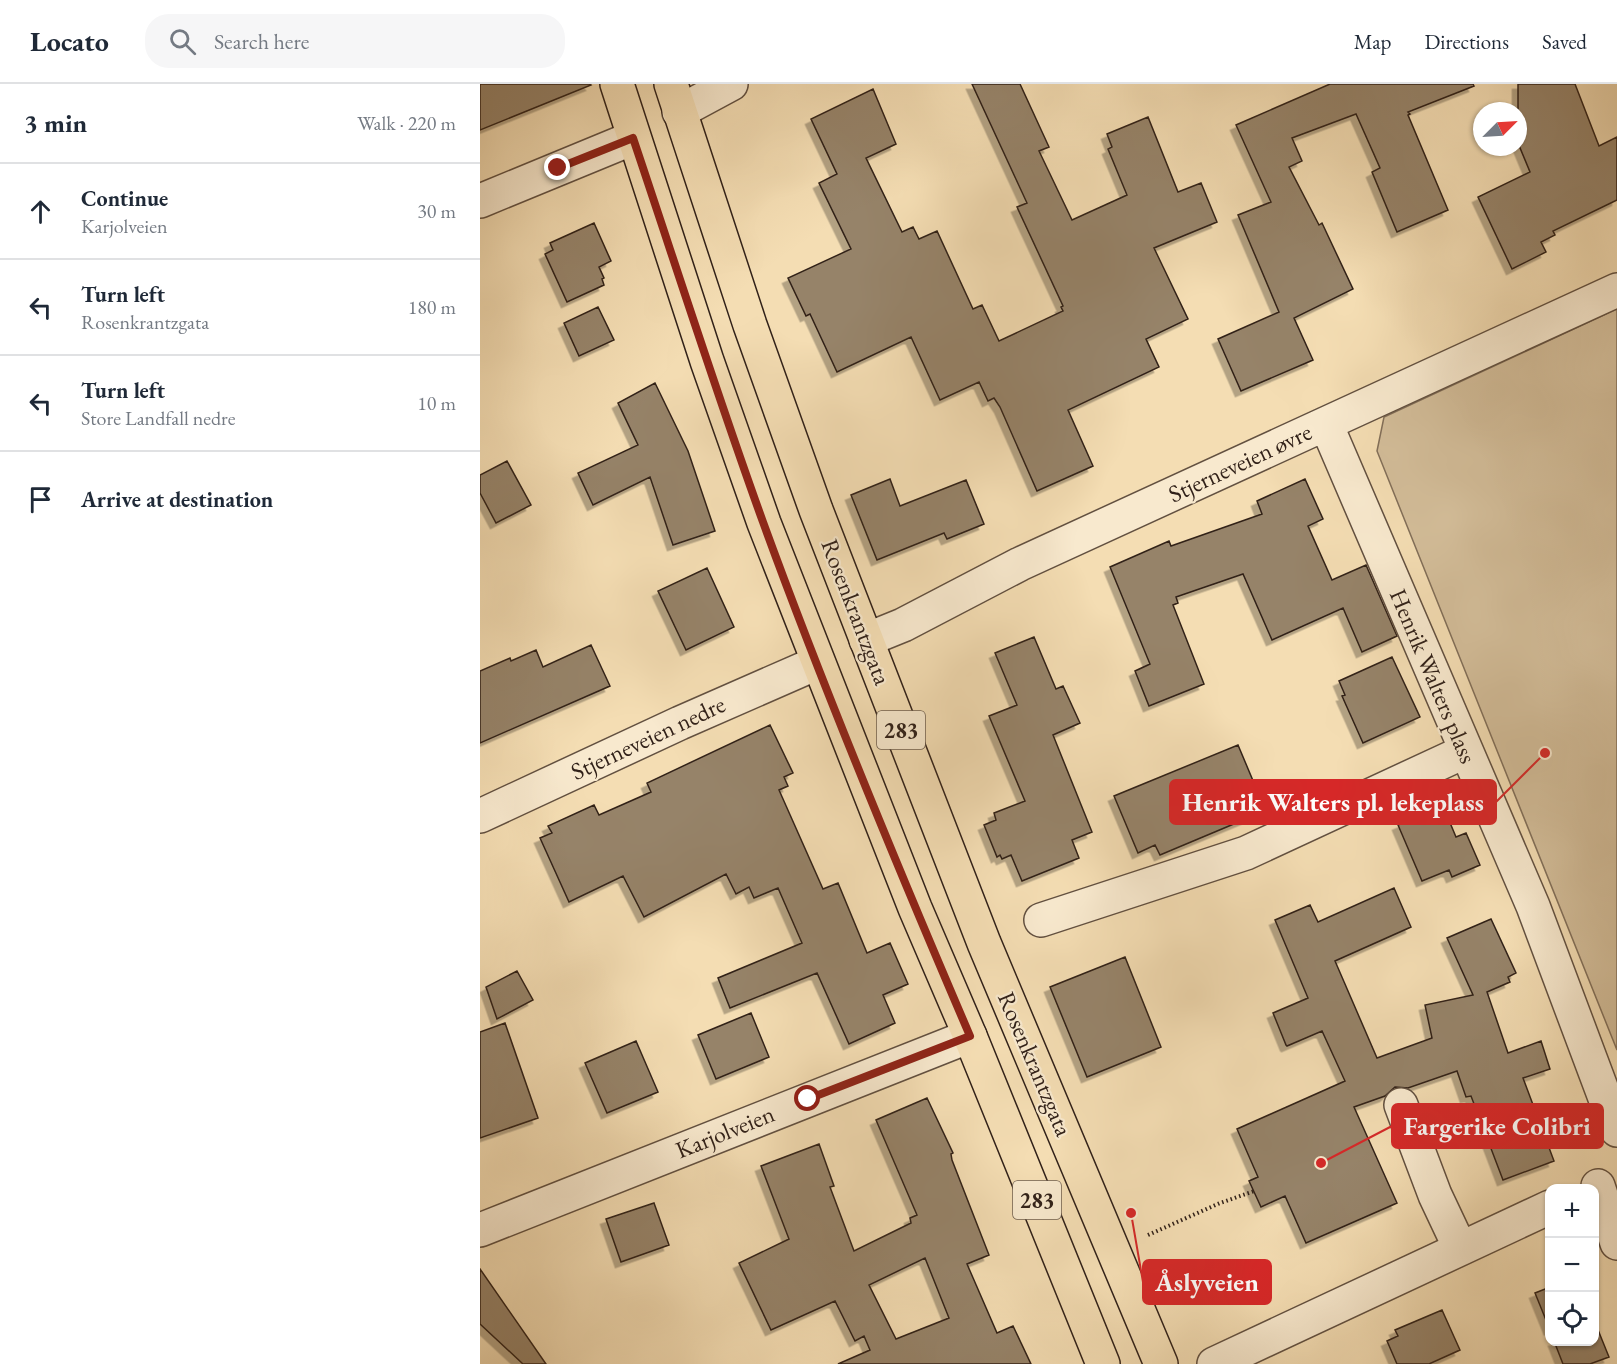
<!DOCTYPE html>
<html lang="en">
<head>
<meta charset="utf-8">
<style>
  :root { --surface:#fff; --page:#f6f6f7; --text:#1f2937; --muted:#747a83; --line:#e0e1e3 }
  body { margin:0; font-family:"EB Garamond",serif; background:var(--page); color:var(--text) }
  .controls { position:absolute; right:18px; bottom:18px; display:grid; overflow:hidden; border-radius:12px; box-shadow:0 2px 4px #0004 }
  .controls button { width:54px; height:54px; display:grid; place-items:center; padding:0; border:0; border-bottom:2px solid var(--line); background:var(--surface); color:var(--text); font:30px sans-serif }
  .compass { position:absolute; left:993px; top:18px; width:54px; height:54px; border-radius:50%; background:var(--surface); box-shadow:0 2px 4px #0004; rotate:66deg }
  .stop { position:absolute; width:18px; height:18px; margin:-14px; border:4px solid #8f2418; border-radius:50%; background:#fff }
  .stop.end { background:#8f2418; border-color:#fff; box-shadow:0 2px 6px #0008 }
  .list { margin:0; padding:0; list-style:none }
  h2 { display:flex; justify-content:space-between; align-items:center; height:78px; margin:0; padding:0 24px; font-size:26px }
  h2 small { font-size:20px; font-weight:400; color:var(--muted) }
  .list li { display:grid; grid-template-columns:39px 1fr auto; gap:18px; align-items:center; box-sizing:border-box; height:96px; padding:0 24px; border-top:2px solid var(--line) }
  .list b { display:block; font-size:22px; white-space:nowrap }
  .list p { margin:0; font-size:20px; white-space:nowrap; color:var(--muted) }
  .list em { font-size:20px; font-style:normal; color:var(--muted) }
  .icon { flex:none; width:33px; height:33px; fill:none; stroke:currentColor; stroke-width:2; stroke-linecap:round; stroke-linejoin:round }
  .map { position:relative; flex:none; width:1137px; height:1280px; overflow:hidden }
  header { display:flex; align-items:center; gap:36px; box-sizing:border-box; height:84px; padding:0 30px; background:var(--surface); border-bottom:2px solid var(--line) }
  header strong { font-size:28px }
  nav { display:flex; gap:33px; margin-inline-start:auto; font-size:21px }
  .search { width:420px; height:54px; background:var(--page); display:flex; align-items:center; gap:15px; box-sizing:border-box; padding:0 21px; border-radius:24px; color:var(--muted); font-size:22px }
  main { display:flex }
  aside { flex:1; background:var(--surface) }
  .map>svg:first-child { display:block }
</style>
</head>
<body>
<header>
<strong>Locato</strong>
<div class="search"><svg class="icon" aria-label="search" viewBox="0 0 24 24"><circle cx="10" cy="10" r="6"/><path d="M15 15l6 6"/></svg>Search here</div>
<nav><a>Map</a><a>Directions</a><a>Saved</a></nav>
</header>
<main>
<aside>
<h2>3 min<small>Walk · 220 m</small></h2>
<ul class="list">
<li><svg class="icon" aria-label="ahead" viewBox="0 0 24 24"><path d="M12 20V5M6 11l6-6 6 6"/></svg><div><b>Continue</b><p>Karjolveien</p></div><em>30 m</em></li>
<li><svg class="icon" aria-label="left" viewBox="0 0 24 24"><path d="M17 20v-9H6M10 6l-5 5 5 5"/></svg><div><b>Turn left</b><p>Rosenkrantzgata</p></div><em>180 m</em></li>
<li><svg class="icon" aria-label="left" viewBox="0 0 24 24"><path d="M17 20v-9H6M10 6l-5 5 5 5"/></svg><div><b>Turn left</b><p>Store Landfall nedre</p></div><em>10 m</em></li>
<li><svg class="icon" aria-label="arrive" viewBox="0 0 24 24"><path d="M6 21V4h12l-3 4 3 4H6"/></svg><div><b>Arrive at destination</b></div></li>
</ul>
</aside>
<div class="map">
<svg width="1137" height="1280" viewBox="0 0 1137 1280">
  <defs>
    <filter id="shadow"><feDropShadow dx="-5.5" dy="5.5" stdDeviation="0" flood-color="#0004"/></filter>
  </defs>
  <rect width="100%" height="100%" fill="#f4ddb3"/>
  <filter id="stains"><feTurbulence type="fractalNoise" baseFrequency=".00333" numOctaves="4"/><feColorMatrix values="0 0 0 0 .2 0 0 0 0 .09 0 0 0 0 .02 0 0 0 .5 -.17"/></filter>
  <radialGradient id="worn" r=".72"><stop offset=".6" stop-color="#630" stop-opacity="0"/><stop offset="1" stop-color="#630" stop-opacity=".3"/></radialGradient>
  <path fill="#d3bd99" stroke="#826f59" stroke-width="1.5" d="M1137,225V966L897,367L904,333Z"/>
  <path fill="#968369" stroke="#312119" stroke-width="1.5" fill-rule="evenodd" filter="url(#shadow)" d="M0,0H110L111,1L0,46Z
    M492,0H540L569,63L559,67L592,136L647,111L628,65L632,63L627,50L668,33L698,108L721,99L737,138L674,164L708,235L666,255L679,283L588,326L613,382L557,407L520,323L514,314L508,317L499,298L460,316L431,253L357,288L330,230L326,232L308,194L371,165L339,99L357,90L331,35L393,5L416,60L386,74L422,148L433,143L439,155L457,147L493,225L502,221L519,257L583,227L581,223L583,222L537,123L547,119Z
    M850,0H993L994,2L928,28L930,30L928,31L968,126L917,148L892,88L900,84L876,30L812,54L822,77L809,83L839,141L842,139L873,205L814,234L833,276L761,307L738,255L799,228L758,131L791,118L756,41Z
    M1038,0H1095L1119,62L1137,53V116L1073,147L1075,151L1061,158L1066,168L1032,185L998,113L1050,88L1038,59Z
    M114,139L131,177L119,183L124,194L122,195L124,201L87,218L65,170L73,166L70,159Z
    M118,223L134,256L99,272L84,239Z
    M175,299L208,367L235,447L193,461L170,393L113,421L98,389L158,361L138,319Z
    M27,377L51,421L16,439L0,409V391Z
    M410,395L420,422L486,396L504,440L467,455L464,449L397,476L371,411Z
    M825,395L843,435L828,442L852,496L886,481L917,552L882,568L863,524L792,556L763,490L696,513L698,519L693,521L724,600L669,622L655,587L670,580L630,483L689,457L691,462L782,430L777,417Z
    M227,484L254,543L206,566L178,507Z
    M554,553L576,605L583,602L600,639L573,651L612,748L592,756L599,774L542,797L531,771L522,775L520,771L517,773L504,741L516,736L514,729L545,717L509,632L537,621L515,569Z
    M111,561L130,602L0,659V587L30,574L31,577L56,566L63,583Z
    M912,573L940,633L883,659L862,612L865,611L859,597Z
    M290,641L313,689L304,693L308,702L299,706L343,805L358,799L387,869L410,859L428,900L403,911L415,939L369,960L337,889L250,924L238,894L322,859L298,804L274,814L269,803L256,810L246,790L164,833L143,792L89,818L60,754L72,749L68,742L114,721L119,731L171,708L167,699Z
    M758,661L782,718L764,725L768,734L680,771L675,761L658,769L634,712Z
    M963,722L976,753L986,749L1000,781L972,793L969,786L942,797L918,741Z
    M914,804L931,843L855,877L897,974L952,954L945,921L993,911L967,854L1011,835L1036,889L1028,893L1030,898L1007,908L1028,969L1061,957L1070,985L1043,994L1074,1077L1023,1096L991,1012L986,1013L977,987L928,1004L915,1003L905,1012L874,1023L917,1119L826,1159L805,1112L781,1123L769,1097L778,1093L757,1045L865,997L842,947L807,962L806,961L793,929L828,914L795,836L830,821L838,838Z
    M645,873L681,963L607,993L570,903Z
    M37,887L53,916L17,935L6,903Z
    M271,929L289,973L236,995L218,951Z
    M25,939L58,1034L0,1054V948Z
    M156,957L178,1008L127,1029L105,979Z
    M447,1014L473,1069L471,1070L472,1076L509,1171L487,1180L517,1249L533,1242L551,1280H358L390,1266L384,1252L375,1257L355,1217L291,1246L259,1179L309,1155L281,1082L339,1060L354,1102L350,1103L374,1167L431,1139L430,1134L437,1131L396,1036ZM445,1174L469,1234L416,1255L389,1201Z
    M174,1119L189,1161L141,1178L126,1135Z
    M0,1185L66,1280H43L0,1240Z
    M1070,1203V1246L1055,1209Z
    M962,1226L980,1266L949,1280H917L907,1257L918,1252L915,1246Z
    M1114,1236L1129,1273L1110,1280H1083L1074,1257H1114Z"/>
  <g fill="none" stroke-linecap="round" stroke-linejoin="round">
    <g stroke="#625040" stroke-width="36">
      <path id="minor" d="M199,28L251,0
        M0,117L153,54
        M846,340L1053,822L1137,1046
        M386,556L423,541L540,480L1137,206
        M0,732L200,639L337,579
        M561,836L766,769L986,667
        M921,1021L955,1111L980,1164
        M1118,1102L1137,1159
        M0,1146L490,952
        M734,1280L1070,1123"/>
    </g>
    <g stroke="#312119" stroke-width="36">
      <path id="major" d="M137,0L227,277L284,439L435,824L490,952L623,1280
        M191,0L270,241L336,426L504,859L681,1280"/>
    </g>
    <path stroke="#312119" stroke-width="4" stroke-dasharray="1.5 3" stroke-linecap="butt" d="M668,1151L740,1119L774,1107"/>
    <use href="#minor" stroke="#f8e9ce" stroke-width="33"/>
    <use href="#major" stroke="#f4ddb3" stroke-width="33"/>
  </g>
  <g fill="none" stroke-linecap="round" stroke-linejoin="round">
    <path stroke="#8f2418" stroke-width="8" d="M78,84L153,54C196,182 237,311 283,438C346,611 417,782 490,952L328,1015"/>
  </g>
  <g text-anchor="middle" stroke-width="4.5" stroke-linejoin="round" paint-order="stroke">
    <g fill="#f8e9ce" stroke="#6d5d4f" stroke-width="1.5">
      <rect x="397" y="627" width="48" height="38" rx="4.5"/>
      <rect x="533" y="1097" width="48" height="38" rx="4.5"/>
    </g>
    <g font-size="22" font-weight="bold" fill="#312119">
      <text x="421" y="654">283</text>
      <text x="557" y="1124">283</text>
    </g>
    <g font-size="24" fill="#312119" stroke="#f8e9ce">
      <text transform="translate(760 379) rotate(-25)" y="8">Stjerneveien øvre</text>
      <text transform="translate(376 528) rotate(69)" y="8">Rosenkrantzgata</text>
      <text transform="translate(953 592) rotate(67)" y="8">Henrik Walters plass</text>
      <text transform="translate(168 654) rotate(-25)" y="8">Stjerneveien nedre</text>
      <text transform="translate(555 980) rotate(67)" y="8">Rosenkrantzgata</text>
      <text transform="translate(245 1048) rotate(-22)" y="8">Karjolveien</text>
    </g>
  </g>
  <path fill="none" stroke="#d62828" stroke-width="2" d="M1065 669L1016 718M841 1079L912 1042M651 1129L663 1198"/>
  <g fill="#d62828" stroke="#f8e9ce" stroke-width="2">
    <circle cx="1065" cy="669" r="6"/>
    <circle cx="841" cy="1079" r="6"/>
    <circle cx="651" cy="1129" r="6"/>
  </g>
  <g fill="#d62828" stroke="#d62828" stroke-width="2">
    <rect x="690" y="696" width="326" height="44" rx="6"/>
    <rect x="912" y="1020" width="211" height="44" rx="6"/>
    <rect x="663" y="1176" width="128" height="44" rx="6"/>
  </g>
  <g font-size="26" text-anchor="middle" font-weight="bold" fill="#fff">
    <text x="853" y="727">Henrik Walters pl. lekeplass</text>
    <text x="1017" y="1051">Fargerike Colibri</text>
    <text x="727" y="1207">Åslyveien</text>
  </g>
  <rect width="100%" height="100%" filter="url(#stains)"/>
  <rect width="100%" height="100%" fill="url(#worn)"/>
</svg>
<div class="controls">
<button>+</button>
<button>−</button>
<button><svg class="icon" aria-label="locate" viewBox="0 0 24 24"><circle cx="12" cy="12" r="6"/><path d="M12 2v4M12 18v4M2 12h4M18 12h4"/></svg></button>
</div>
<svg class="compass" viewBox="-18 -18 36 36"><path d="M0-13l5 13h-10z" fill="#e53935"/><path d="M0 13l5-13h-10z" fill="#747a83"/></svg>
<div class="stop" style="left:328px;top:1015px"></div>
<div class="stop end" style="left:78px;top:84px"></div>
</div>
</main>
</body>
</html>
